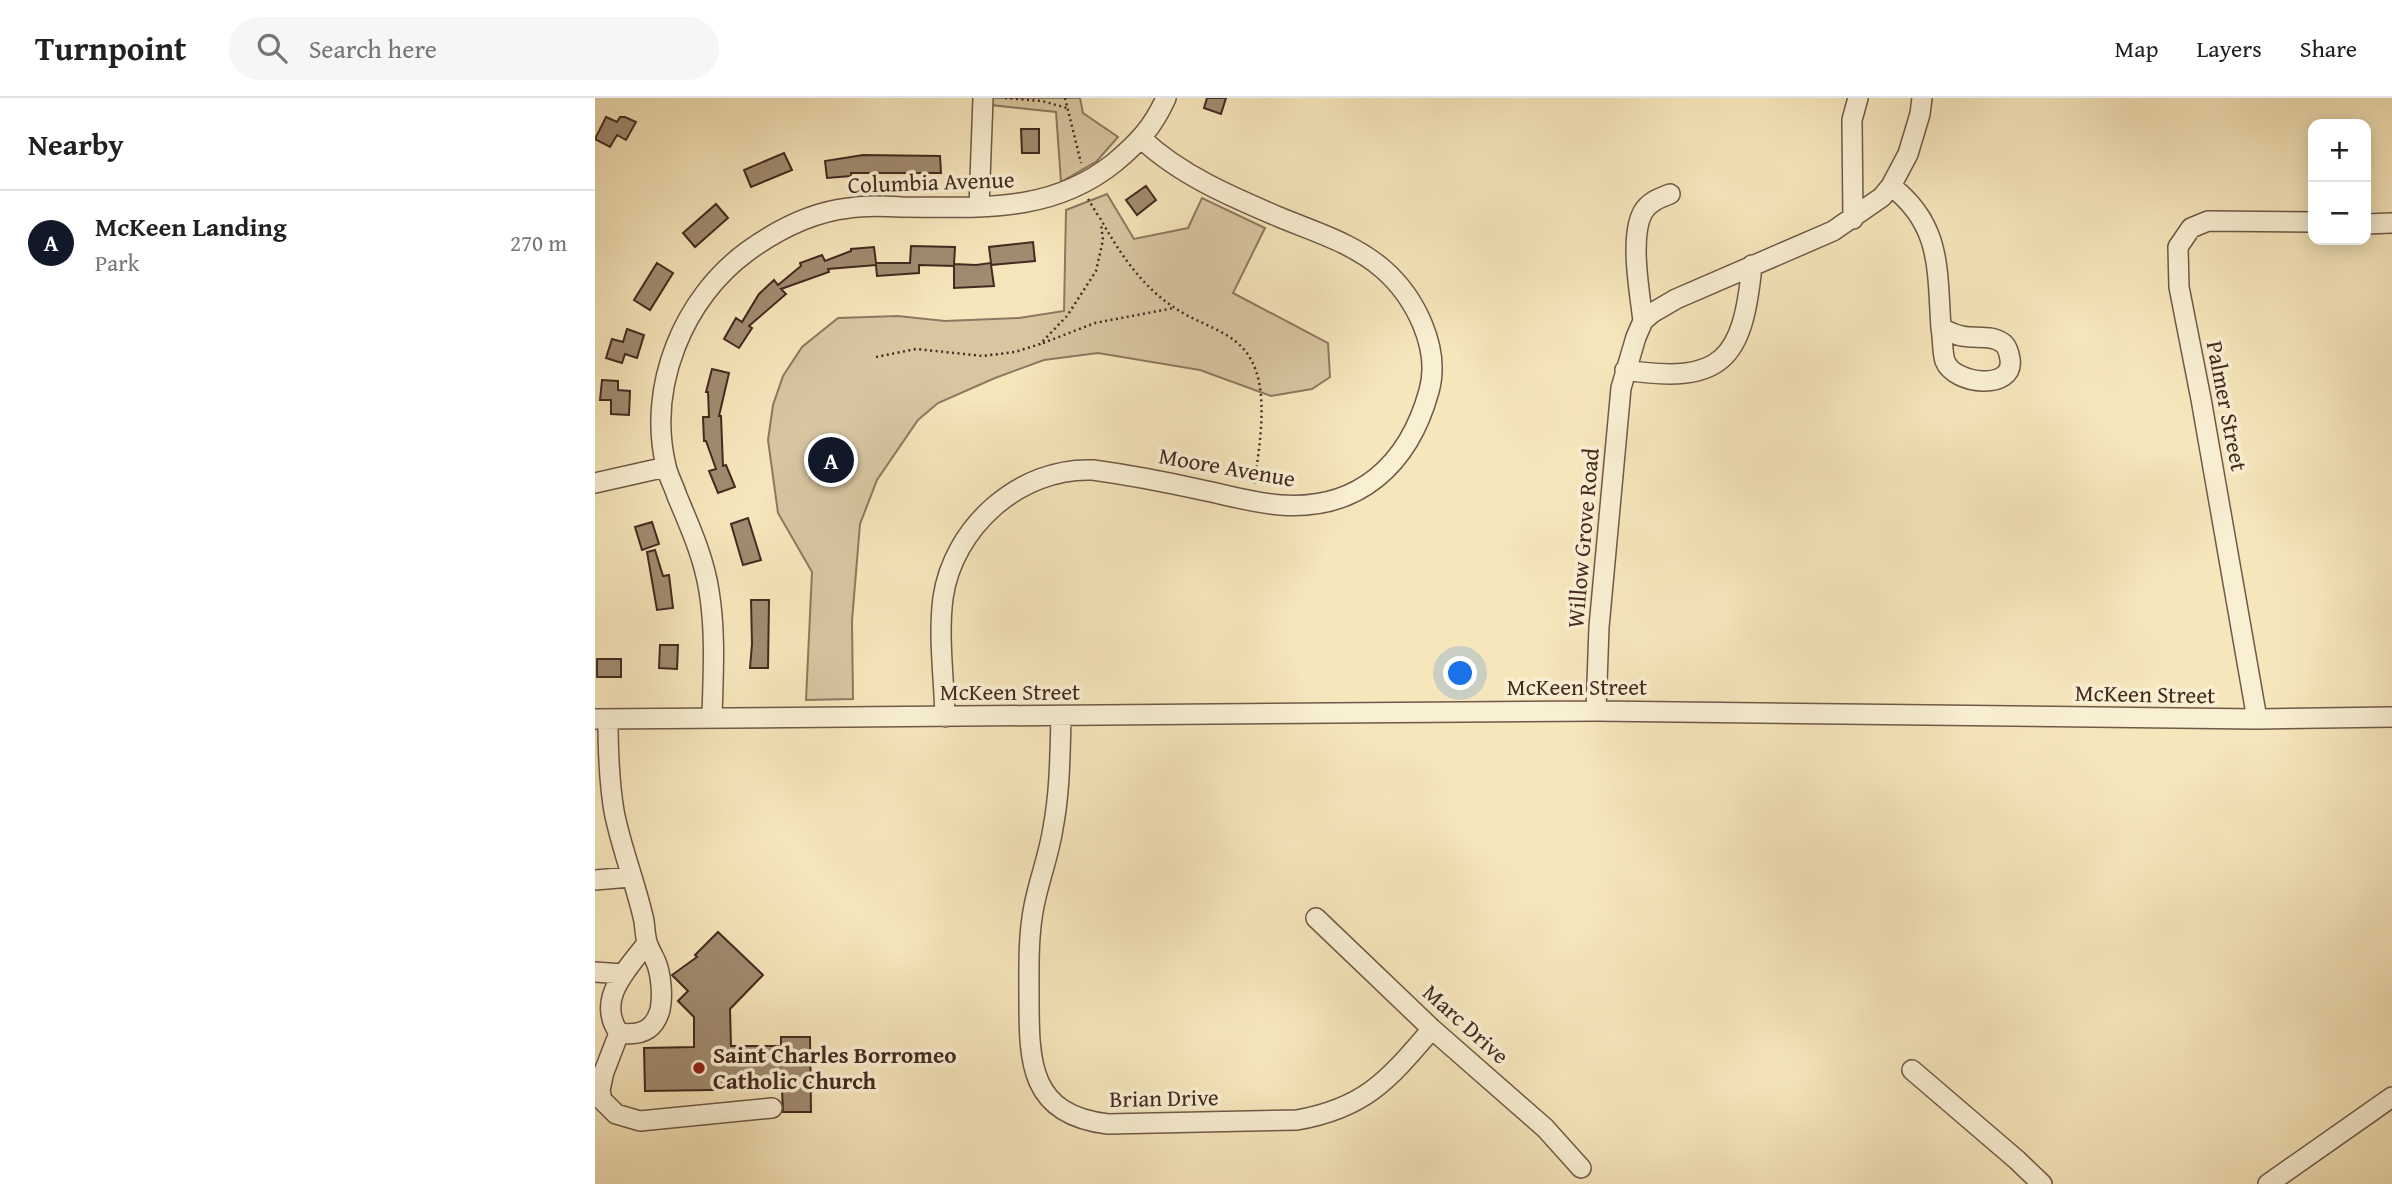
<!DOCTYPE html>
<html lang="en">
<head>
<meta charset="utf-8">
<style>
  :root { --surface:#fff; --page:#f6f6f6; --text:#202124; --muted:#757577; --line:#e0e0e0; --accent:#111827 }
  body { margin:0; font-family:"Gentium Book Plus",serif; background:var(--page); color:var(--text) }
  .controls { position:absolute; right:21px; top:21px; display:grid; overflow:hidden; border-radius:14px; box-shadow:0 4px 18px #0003 }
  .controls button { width:63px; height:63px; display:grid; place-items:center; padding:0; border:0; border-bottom:2px solid var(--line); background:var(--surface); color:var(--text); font:35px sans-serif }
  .you { position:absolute; left:866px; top:576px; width:24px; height:24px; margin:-18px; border:5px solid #fff; border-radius:50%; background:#1a73e8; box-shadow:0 0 0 10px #1a73e833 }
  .badge { display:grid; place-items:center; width:46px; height:46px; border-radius:50%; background:var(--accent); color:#fff; font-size:23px; font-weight:700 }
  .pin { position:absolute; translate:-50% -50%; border:4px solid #fff; box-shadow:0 2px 7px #0006 }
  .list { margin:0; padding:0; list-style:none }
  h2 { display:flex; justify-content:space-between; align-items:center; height:91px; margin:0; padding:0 28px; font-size:30px }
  h2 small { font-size:23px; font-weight:400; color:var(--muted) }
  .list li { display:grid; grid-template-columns:46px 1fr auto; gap:21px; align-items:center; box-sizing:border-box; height:105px; padding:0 28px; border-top:2px solid var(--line) }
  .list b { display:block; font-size:26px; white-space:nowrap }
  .list p { margin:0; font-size:23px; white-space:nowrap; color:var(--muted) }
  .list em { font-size:23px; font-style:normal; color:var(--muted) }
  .icon { flex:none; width:38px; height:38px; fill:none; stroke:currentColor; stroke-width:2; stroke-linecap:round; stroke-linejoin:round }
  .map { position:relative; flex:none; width:1797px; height:1086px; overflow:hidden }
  header { display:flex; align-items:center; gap:42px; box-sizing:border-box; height:98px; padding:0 35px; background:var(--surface); border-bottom:2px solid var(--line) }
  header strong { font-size:33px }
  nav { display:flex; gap:38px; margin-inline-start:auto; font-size:24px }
  .search { width:490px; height:63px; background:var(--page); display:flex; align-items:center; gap:18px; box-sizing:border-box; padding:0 24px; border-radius:38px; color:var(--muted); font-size:26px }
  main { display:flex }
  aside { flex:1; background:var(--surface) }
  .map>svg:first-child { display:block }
</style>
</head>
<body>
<header>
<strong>Turnpoint</strong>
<div class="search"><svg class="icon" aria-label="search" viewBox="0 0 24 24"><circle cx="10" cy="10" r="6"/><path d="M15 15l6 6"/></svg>Search here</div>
<nav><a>Map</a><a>Layers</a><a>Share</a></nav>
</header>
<main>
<aside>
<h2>Nearby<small></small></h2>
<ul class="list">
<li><span class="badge">A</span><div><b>McKeen Landing</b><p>Park</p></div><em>270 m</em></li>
</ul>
</aside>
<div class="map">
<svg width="1797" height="1086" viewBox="0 0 1797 1086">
  <rect width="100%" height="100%" fill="#f6e6bb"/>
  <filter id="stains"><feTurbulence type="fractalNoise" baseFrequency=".00286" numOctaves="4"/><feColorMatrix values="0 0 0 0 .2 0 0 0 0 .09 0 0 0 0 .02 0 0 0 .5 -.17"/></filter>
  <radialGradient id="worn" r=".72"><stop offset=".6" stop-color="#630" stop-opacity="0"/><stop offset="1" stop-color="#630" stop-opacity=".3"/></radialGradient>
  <path fill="#d8c6a1" stroke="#8e7861" stroke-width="2" d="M395,0H485L488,15L523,39L502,63L466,84L461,14L396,7Z
    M512,96L539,141L593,130L607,100L670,130L638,195L733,245L735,279L717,291L676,298L605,272L503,255L449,262L400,280L343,305L323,322L282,382L265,426L257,523L258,601L211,602L217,474L183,415L173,342L178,307L188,278L207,249L243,220L303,218L350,223L424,220L469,213L471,112Z"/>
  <path fill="#a18c71" stroke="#442a21" stroke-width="2" d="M612,0H631L626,16L609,10Z
    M11,19L22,24L25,19H30L41,24L31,42L22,37L15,49L0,41Z
    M426,31H444V55H427Z
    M189,55L197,72L156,89L149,72Z
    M268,57L345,58L346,75H256V78L232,80L230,63Z
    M551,88L561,102L542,117L531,102Z
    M121,106L133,120L100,149L88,135Z
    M438,144L440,163L396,167L399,188L359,190V168L324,167V175L282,178L281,167L233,171L234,174L186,191L191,196L154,228L157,230L144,250L129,241L141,220L147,224L164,196L179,182L183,187L206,168L205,165L227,157L230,163L256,153V151L279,149L281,165H315L316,148L360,149L359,166L381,167L396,165L394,149Z
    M62,165L78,175L55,212L39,202Z
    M32,231L49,237L42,260L30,256L27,265L11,260L17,241L28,244Z
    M117,271L134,275L124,318H126L128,368L131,367L140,389L123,395L114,373L121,371L111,343H109L108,319H114L113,294H111Z
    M7,282L23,283V292L35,293L34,317L16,316V302H5Z
    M153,420L166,462L148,467L136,426Z
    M57,424L64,446L47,452L40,429Z
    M60,452L68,478L74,477L78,510L62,512L52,454Z
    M156,502H174L173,570H155L157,546Z
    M65,547H83L82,571L64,570Z
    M2,561H26V579H2Z
    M123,834L168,877L135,911L136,948H186V939H215L216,1014H188L187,991L50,993L49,950L99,949V919L83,903L93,893L77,877L102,859L100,857Z"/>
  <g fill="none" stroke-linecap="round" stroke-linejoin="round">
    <g stroke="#705948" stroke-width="22">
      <path id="minor" d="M1296,88C1347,127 1342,172 1346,230
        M384,109L388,0
        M1258,121L1257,22L1263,0
        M1771,126L1797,125
        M1048,223C1045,196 1034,139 1048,114C1054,104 1064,100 1075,96
        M1346,230C1353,233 1360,237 1367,238C1381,241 1397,236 1409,246C1413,250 1414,255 1415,261C1420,293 1359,287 1350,263C1347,254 1348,240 1346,230Z
        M1030,272C1128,287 1148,261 1157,167
        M0,385L71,369
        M1001,613L1004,529L1026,290L1041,239L1048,223L1057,215L1081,201L1238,133L1287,99L1296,88L1313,56L1325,16L1327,0
        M466,618C465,656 465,694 458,730C454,757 444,782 439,808C433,838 434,869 434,899C434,964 434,1017 513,1026L702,1022C771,1010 794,981 837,931
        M350,619C349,579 343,539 348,500C358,429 425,369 498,372C534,377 571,384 607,392C632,397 659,405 685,407C764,413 814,366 834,293C846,250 820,199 788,171C758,145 720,134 684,119C637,99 585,77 547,41
        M117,620C118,578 121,535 114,493C109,460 95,429 82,398C79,388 73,378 71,368C52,289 88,200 153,153C182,132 218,114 254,110C271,107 289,108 307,109C384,109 455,116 519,65C543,45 558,29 571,0
        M0,621L1001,613L1662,621L1797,619
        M13,621C13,652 14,683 19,713C26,750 41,786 49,823C50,830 50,837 52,844C54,851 58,857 61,864C66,876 68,898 65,912C59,933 44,938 24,935C0,901 33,871 52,845
        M1662,621L1606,301L1584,189L1583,149L1596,130L1613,123L1718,124
        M0,782L35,779
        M721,820L837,931L950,1030L986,1070
        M0,874L27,876
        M24,935L9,974L5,992L7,1002L21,1016L45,1023L177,1010
        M1317,972L1422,1062L1447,1086
        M1673,1086L1797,999"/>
    </g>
    <path stroke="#442a21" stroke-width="2.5" stroke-dasharray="2 3.5" stroke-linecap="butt" d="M410,0L447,3L472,10
      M470,0L486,65
      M493,101L504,119
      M505,120C524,154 546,188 580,210C604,227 640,233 655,260C675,292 664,351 659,387
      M448,245L500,225L579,210
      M281,259L321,251L388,258L420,254L445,246L472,218L501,173L508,142L506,126"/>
    <use href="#minor" stroke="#f9efd3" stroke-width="19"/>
  </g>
  <circle fill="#8f2418" stroke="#f9efd3" stroke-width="2.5" cx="104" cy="970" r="7"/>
  <g text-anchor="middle" stroke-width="7" stroke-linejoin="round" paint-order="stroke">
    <g font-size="23" fill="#442a21" stroke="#f9efd3">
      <text transform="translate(336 84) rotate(-2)" y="8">Columbia Avenue</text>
      <text transform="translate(1632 308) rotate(79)" y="8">Palmer Street</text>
      <text transform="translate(632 369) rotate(10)" y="8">Moore Avenue</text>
      <text transform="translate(988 440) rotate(-85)" y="8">Willow Grove Road</text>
      <text x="982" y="597">McKeen Street</text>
      <text x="415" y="602">McKeen Street</text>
      <text transform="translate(1550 596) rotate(1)" y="8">McKeen Street</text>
      <text transform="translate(871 926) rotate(42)" y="8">Marc Drive</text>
      <text transform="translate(569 1000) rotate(-1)" y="8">Brian Drive</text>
    </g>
    <g font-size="23" font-weight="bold" fill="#442a21" stroke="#f9efd3" text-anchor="start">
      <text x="118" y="965">Saint Charles Borromeo<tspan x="118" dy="26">Catholic Church</tspan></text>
    </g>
  </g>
  <rect width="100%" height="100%" filter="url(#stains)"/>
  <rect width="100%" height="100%" fill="url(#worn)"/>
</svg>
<div class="controls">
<button>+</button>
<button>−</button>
</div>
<div class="you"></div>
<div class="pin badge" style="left:236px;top:362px">A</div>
</div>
</main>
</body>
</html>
